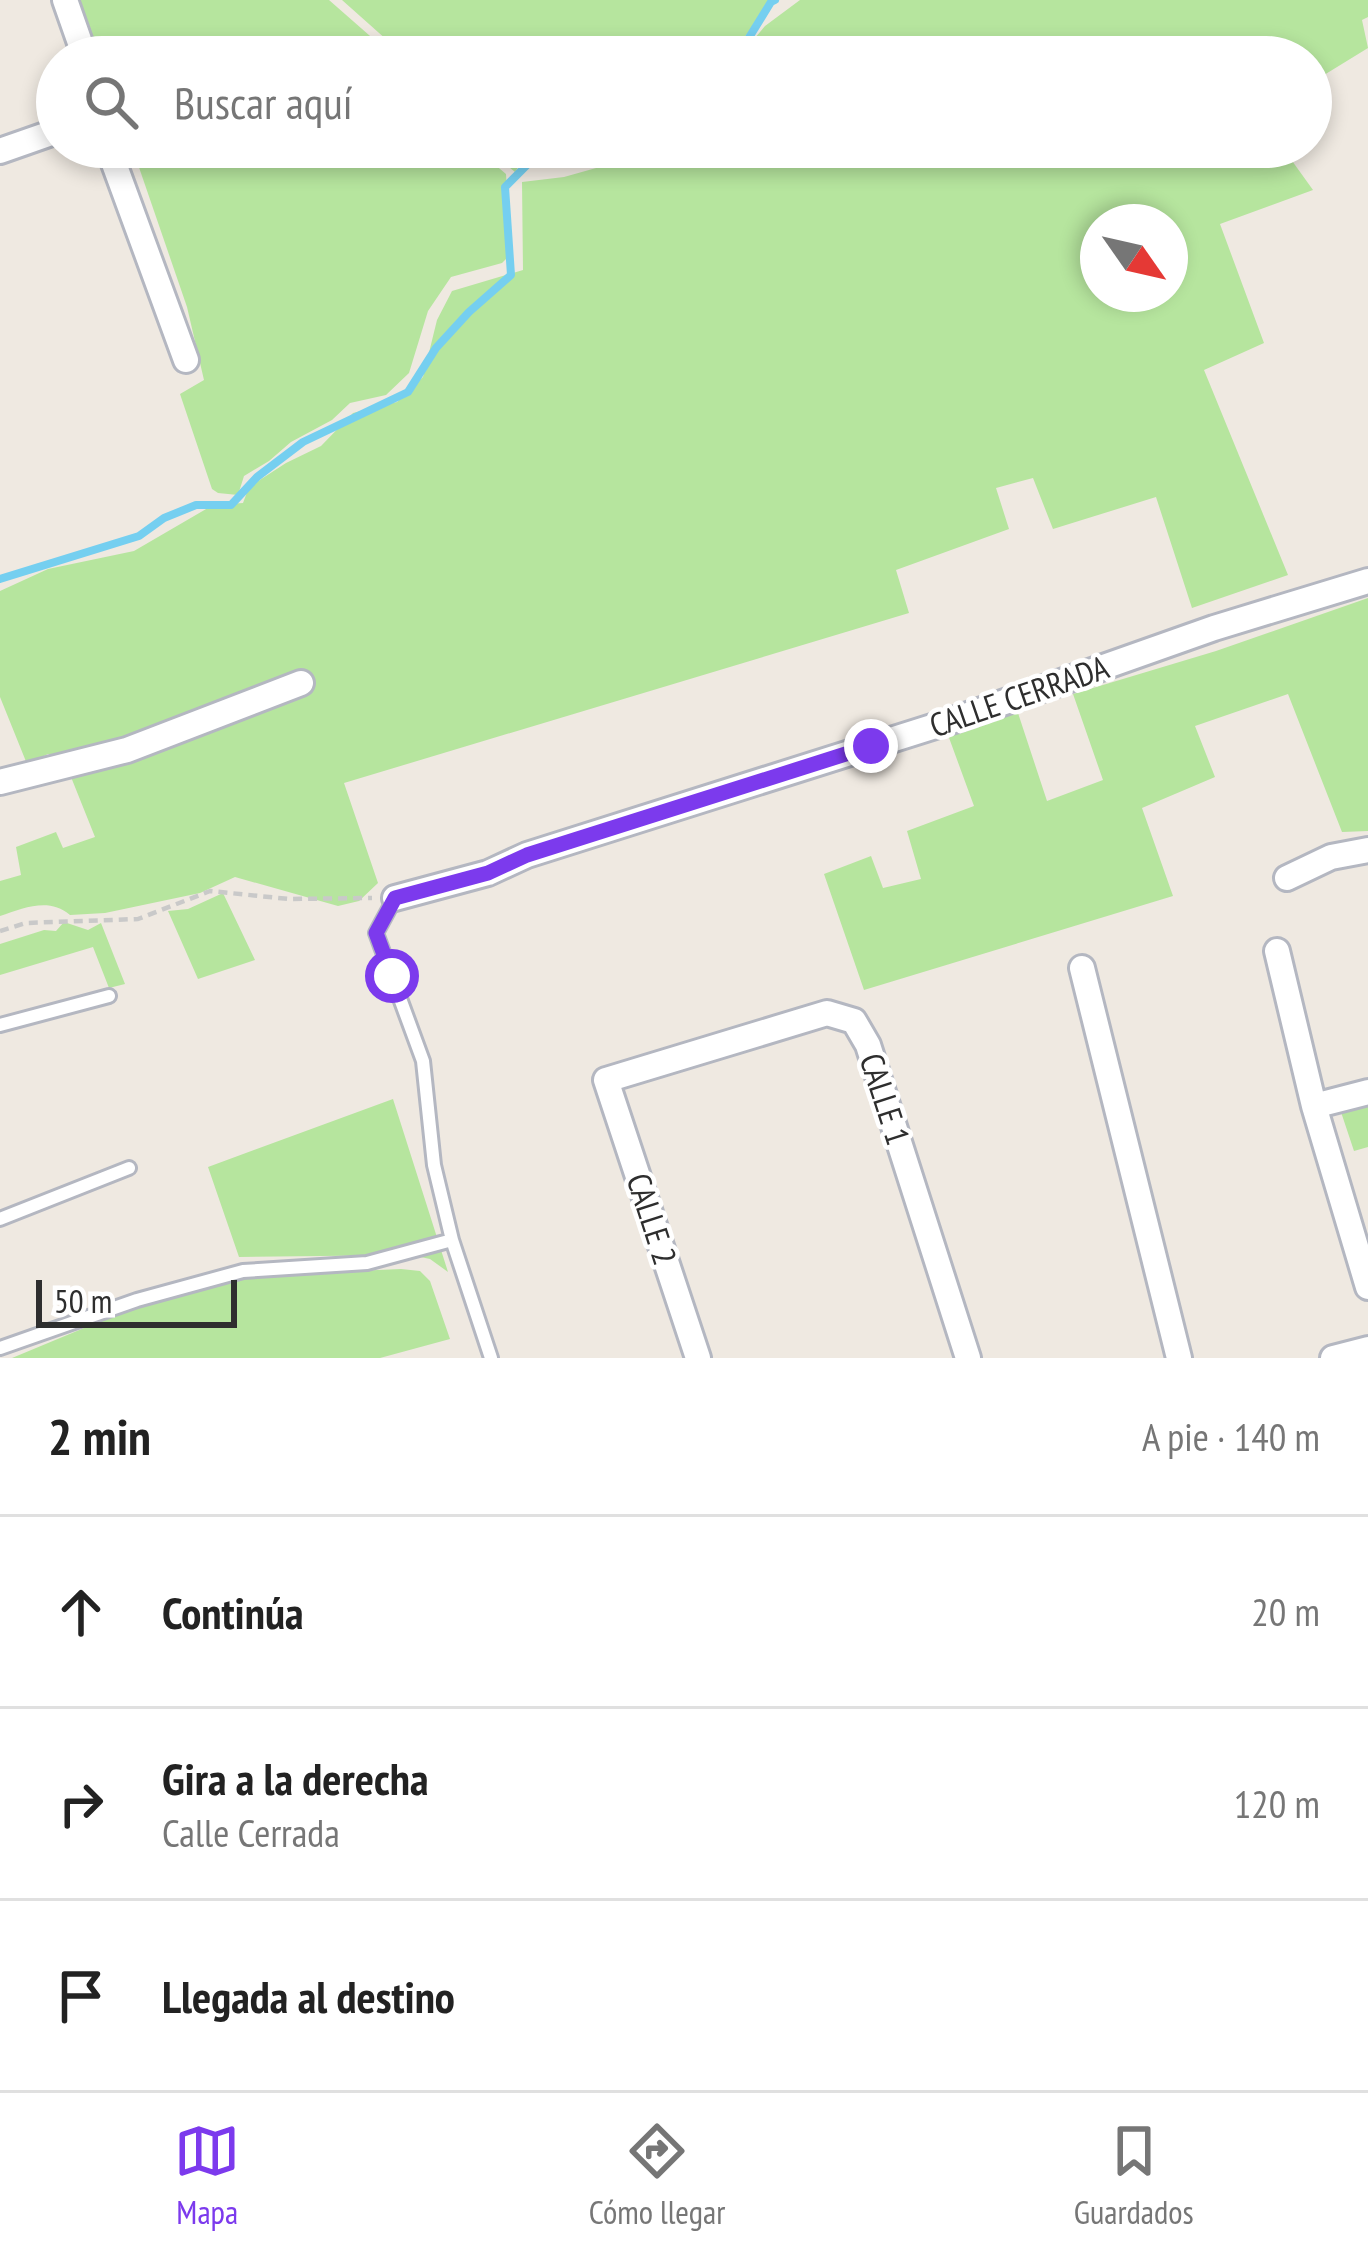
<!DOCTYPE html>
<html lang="es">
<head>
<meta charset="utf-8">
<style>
  :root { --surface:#fff; --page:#f6f6f6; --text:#222; --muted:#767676; --line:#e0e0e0; --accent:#7c3aed }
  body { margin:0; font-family:"PT Sans Narrow",sans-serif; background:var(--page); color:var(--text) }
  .compass { position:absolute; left:1080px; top:204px; width:108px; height:108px; border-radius:50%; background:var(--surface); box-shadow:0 6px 18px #0003; rotate:124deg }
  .scale { position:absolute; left:36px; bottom:30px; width:201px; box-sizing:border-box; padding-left:12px; border:6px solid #2e2e2e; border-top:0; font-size:33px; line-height:42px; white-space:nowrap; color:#2e2e2e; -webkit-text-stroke:9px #fff; paint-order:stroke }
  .stop { position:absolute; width:36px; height:36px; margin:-27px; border:9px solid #7c3aed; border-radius:50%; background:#fff }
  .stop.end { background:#7c3aed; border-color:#fff; box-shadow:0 3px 12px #0008 }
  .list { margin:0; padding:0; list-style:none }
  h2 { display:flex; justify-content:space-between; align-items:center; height:156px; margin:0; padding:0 48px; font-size:51px }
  h2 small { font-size:39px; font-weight:400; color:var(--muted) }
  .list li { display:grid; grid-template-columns:78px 1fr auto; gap:36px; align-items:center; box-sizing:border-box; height:192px; padding:0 48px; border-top:3px solid var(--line) }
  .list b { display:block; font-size:45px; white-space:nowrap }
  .list p { margin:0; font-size:39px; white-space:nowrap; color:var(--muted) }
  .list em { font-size:39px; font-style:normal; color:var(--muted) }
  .icon { flex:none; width:66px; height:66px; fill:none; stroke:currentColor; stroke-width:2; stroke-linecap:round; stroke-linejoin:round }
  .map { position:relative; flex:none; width:1368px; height:1358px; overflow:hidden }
  .search { position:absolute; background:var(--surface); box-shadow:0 6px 18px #0003; left:36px; right:36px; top:36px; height:132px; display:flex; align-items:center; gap:30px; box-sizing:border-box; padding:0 42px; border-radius:66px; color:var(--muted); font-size:45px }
  .sheet { height:732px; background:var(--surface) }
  nav { display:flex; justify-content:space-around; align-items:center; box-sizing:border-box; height:168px; border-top:3px solid var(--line); background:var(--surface); font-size:33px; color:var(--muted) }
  nav a { display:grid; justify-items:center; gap:6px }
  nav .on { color:var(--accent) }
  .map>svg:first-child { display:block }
</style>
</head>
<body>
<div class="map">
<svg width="1368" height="1358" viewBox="0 0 1368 1358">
  <rect width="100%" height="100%" fill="#efe9e1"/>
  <path fill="#b6e59e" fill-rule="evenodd" d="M79,0H329L394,57H99Z
    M342,0H773L737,47L723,57H406Z
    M800,0H1368V17L1362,20L1368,48L1311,83V57H739L765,26Z
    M132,147H474L506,174L511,254L502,263L451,277L428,311L409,373L386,395L350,403L332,420L291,442L269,461L244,476L238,495L218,493L212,489L180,394L204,380L187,307Z
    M485,147H611C595,153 579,161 561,163C547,164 535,159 521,163L515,172Z
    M633,147H1286L1290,158L1313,190L1220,224L1264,343L1204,370L1288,575L1192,608L1156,497L1053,529L1033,478L996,488L1009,529L896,570L909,613L344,783L378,883L359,901L338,906L235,877L200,893L105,913L70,915C49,897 24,908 0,916V881L21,875L16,847L56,832L63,848L95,837L63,757L48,754L27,764L0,697V591L48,569L134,551L213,505L243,503L249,487L286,463L321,446L353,413L397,402L423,377L437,320L452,291L523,270L522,182L564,177L621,161ZM1098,222H1170V294H1098Z
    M1368,598V831L1342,832L1288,694L1195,726L1215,777L1142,808L1173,896L864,990L824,874L871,856L883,888L921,879L907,831L974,806L948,735L1017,710L1047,801L1103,780L1073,694L1216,651Z
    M223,893L255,960L198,979L168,911L188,909Z
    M64,922L88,930L101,923L125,984L109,988L93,947L0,975V944L44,930L56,931Z
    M393,1099L448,1272L430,1259L411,1255L239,1257L208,1167Z
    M1368,1099V1147L1354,1151L1339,1106Z
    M401,1269L420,1271L430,1281L450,1339L380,1358H12L221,1271L275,1270L286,1274Z"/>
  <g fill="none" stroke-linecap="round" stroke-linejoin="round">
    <path stroke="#75cff0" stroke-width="8" d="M737,57L771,2L775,0
      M0,579L139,536L164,518L196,505H231L257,477L303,442L408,392L436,348L469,312L511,275L505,187L529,163L602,157L616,147"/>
    <g stroke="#b4b7c1" stroke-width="18">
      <path id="lane" d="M395,898L376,933L423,1061L434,1165L452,1240L491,1358
        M0,1025L109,996
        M0,1219L129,1168
        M0,1348L137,1300L243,1271L367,1263L452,1240"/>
    </g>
    <g stroke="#b4b7c1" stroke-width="30">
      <path id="street" d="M65,0L85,57
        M108,147L186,360
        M0,151L57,131
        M0,782L127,750L301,683
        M1287,878L1331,857L1368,850
        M395,898L488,873L527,855L951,721L1214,628L1368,581
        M1277,951L1314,1106L1368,1287
        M1082,968L1179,1358
        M1314,1106L1368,1092
        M698,1358L606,1080L827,1013L854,1021L868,1045L968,1358
        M1333,1358L1368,1349"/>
    </g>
    <path stroke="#c9c9c9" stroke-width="4.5" stroke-dasharray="9 6" stroke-linecap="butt" d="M0,931L26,923L138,919L210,891L289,899L372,898"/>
    <use href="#lane" stroke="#fff" stroke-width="12"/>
    <use href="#street" stroke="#fff" stroke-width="24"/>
  </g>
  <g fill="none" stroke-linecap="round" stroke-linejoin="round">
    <path stroke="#7c3aed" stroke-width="15" d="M392,976L376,933L395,898L488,873L527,855L871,746"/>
  </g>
  <g text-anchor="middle" stroke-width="9" stroke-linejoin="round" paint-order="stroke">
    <g font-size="33" fill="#2e2e2e" stroke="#fff">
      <text transform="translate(1019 696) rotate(-19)" y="12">CALLE CERRADA</text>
      <text transform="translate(885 1099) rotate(72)" y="12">CALLE 1</text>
      <text transform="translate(652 1219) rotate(72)" y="12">CALLE 2</text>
    </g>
  </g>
</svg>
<svg class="compass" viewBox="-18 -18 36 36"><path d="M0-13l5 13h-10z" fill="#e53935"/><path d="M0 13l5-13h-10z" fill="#767676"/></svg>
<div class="scale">50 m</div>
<div class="stop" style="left:392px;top:976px"></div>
<div class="stop end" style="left:871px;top:746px"></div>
<div class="search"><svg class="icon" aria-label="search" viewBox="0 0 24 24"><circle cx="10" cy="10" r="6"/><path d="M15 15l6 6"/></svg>Buscar aquí</div>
</div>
<section class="sheet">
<h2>2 min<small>A pie · 140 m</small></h2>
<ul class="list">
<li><svg class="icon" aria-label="ahead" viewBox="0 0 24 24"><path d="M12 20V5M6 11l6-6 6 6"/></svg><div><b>Continúa</b></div><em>20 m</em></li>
<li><svg class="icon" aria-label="right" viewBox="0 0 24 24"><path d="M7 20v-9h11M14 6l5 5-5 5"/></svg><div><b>Gira a la derecha</b><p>Calle Cerrada</p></div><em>120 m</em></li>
<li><svg class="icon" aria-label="arrive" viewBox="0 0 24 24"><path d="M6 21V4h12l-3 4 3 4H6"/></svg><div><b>Llegada al destino</b></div></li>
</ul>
</section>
<nav>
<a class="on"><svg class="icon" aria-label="map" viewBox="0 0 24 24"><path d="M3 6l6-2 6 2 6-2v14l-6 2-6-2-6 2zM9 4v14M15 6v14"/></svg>Mapa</a>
<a><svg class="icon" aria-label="directions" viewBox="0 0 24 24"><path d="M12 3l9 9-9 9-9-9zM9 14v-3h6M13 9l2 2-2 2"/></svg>Cómo llegar</a>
<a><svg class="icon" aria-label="saved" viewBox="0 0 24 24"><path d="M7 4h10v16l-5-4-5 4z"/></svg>Guardados</a>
</nav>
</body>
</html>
